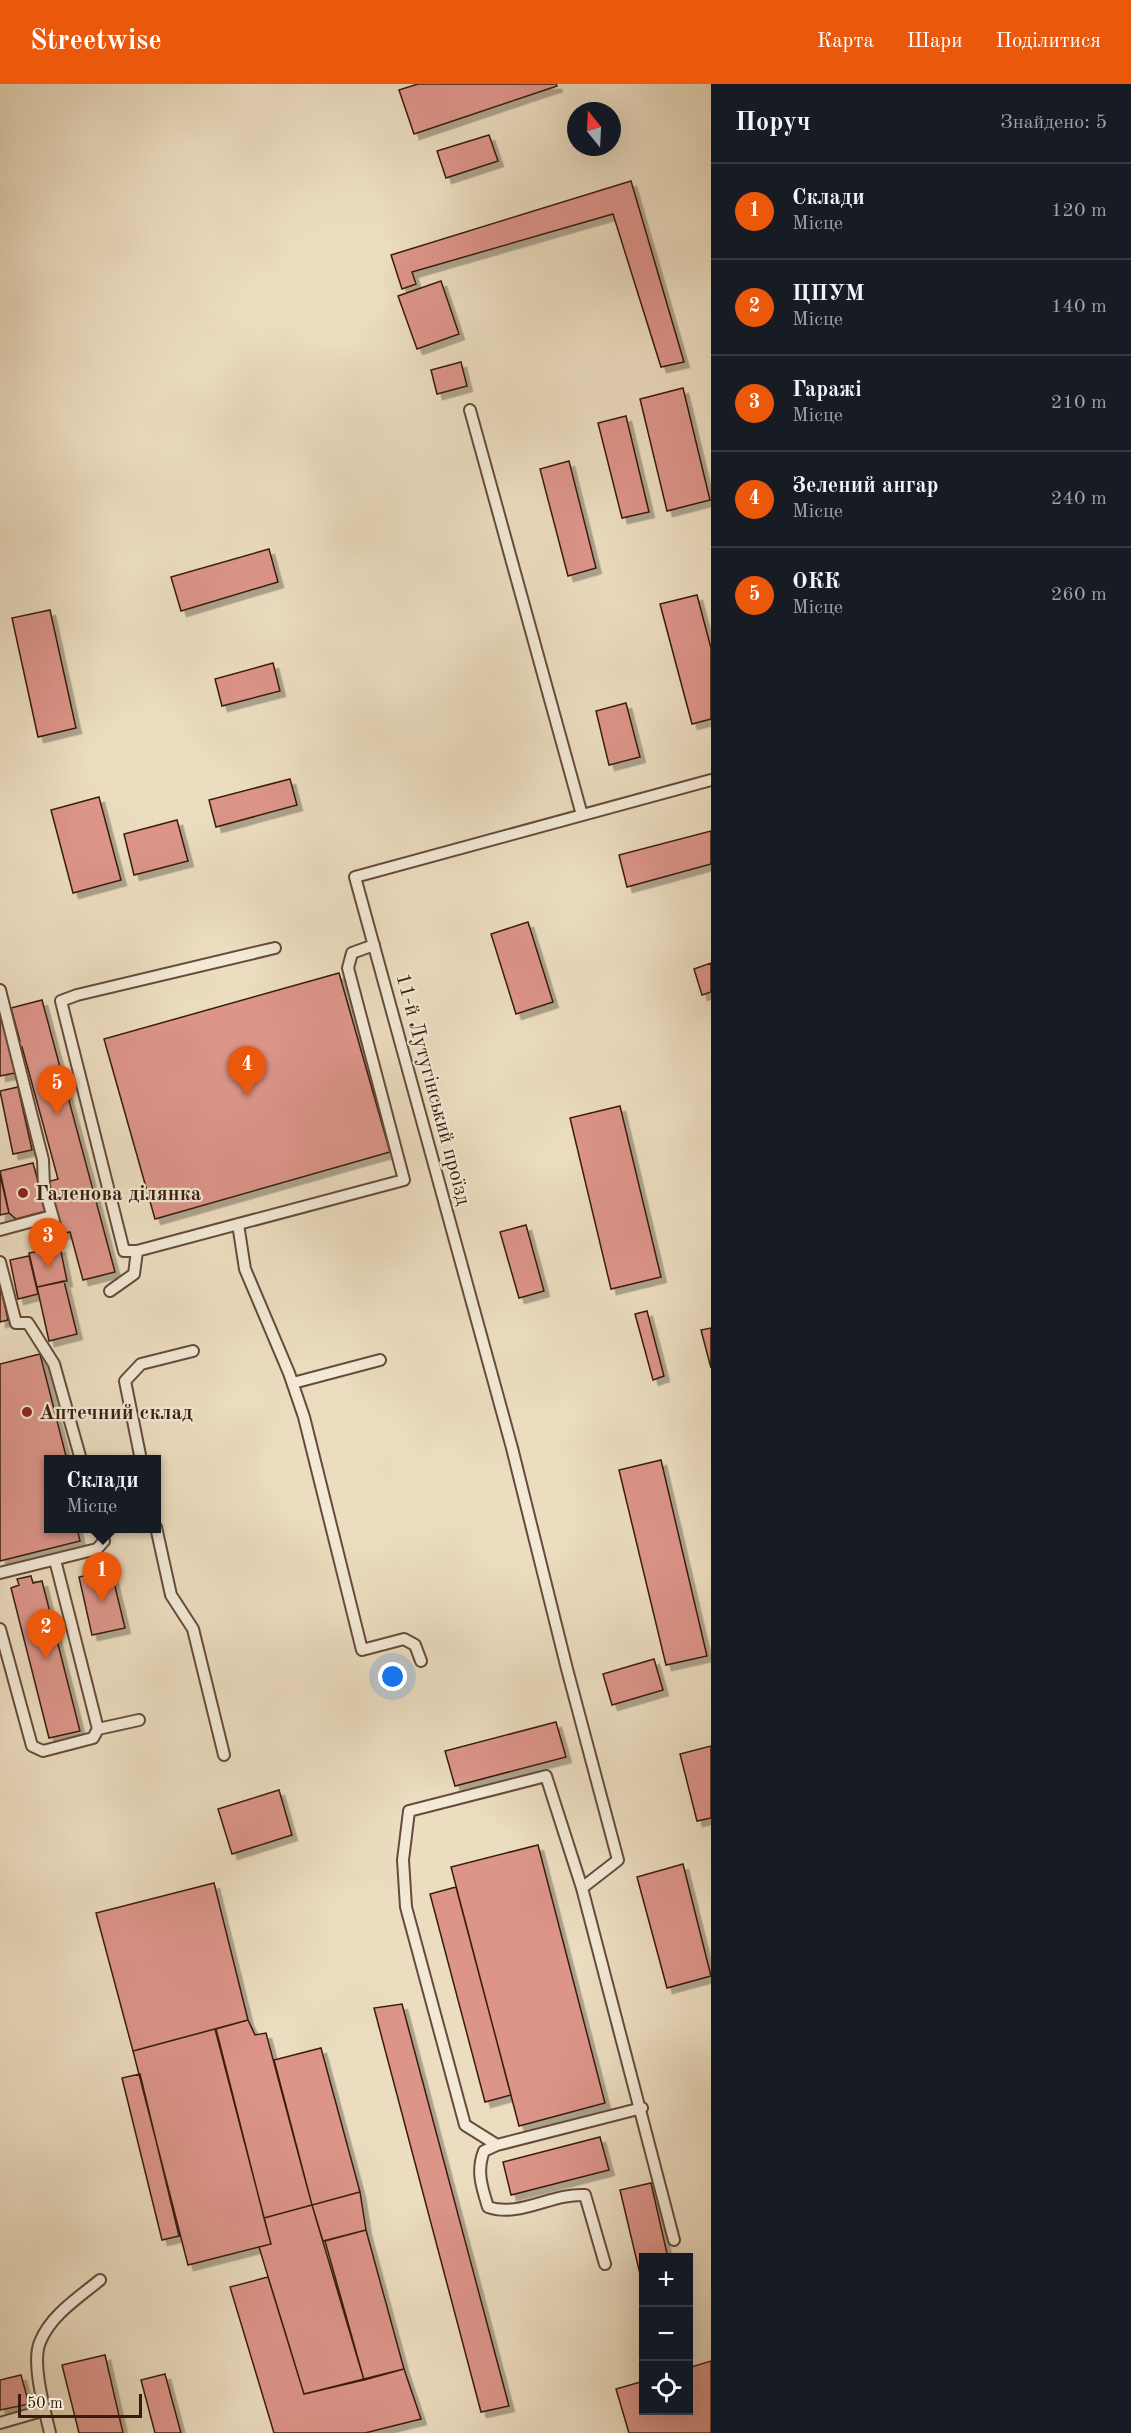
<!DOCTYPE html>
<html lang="uk">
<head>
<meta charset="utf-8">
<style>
  :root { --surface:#171b24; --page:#242831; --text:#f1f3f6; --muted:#9ea1a6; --line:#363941; --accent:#ea580c }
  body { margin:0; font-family:"Old Standard TT",serif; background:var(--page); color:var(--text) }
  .controls { position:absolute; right:18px; bottom:18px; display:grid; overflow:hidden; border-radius:0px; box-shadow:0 6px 24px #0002 }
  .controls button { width:54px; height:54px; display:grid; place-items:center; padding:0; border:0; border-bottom:2px solid var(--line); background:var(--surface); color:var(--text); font:30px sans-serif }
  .compass { position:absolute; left:567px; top:18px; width:54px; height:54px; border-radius:50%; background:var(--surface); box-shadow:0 6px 24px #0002; rotate:342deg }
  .scale { position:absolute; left:18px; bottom:15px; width:124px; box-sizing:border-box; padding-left:6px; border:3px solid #381b0d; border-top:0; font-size:16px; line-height:21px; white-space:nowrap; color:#381b0d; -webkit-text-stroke:4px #f3e9d6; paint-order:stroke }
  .you { position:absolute; left:393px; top:1593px; width:21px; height:21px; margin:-15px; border:4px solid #fff; border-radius:50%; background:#1a73e8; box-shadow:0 0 0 9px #1a73e833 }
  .badge { display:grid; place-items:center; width:39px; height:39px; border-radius:50%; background:var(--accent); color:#fff; font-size:20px; font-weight:700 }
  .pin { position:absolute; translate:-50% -50px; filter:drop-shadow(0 2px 3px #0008) }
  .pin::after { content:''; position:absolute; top:32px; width:21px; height:18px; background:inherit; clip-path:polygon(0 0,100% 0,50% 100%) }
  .popup { position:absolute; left:44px; top:1371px; width:117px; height:78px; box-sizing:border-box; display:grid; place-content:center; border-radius:0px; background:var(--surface); filter:drop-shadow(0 2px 4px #0005); font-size:20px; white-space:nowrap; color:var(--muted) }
  .popup b { font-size:22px; color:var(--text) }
  .popup::after { content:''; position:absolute; left:50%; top:100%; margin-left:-12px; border:12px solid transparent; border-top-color:var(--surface) }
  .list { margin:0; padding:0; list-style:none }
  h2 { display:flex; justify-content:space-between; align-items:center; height:78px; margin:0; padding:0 24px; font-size:26px }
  h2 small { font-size:20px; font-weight:400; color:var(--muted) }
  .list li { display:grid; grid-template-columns:39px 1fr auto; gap:18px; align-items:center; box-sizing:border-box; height:96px; padding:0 24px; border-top:2px solid var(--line) }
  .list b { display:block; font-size:22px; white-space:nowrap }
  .list p { margin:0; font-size:20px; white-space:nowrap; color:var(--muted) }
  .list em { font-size:20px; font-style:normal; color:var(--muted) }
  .icon { flex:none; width:33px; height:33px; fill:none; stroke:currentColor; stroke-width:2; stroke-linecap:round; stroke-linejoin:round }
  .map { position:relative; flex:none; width:711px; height:2349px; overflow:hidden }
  header { display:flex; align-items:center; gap:36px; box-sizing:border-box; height:84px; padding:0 30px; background:var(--accent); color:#fff }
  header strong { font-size:28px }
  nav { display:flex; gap:33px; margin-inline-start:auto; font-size:21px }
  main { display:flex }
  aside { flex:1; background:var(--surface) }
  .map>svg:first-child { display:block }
</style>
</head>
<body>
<header>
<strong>Streetwise</strong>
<nav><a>Карта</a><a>Шари</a><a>Поділитися</a></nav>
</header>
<main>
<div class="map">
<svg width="711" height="2349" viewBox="0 0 711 2349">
  <defs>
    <filter id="shadow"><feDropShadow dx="5.5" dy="5.5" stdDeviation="0" flood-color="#0004"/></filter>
  </defs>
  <rect width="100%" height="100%" fill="#ecddc0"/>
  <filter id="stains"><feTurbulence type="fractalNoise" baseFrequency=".00333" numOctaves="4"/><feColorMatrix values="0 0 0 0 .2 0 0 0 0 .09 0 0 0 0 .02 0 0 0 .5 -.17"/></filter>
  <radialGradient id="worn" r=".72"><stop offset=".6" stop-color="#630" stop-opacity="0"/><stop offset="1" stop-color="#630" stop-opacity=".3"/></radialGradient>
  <path fill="#dd958a" stroke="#381b0d" stroke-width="1.5" filter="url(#shadow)" d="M418,0H556L557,2L414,50L399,6Z
    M489,51L498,77L446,94L437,67Z
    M631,97L684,278L661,283L613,130L412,188L416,200L402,205L391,171Z
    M441,197L459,250L417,265L398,212Z
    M461,278L467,302L437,310L431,286Z
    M683,304L710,416L667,427L640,315Z
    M626,332L649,428L622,434L598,339Z
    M569,377L596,484L568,492L540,385Z
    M269,465L278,498L181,527L171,493Z
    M697,511L711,564V635L692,640L660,520Z
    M50,526L76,644L38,653L12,534Z
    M273,579L280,607L222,622L215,595Z
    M626,619L640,673L609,681L596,627Z
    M290,695L297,721L216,743L209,716Z
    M99,713L121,796L73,809L51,726Z
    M177,736L188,777L134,791L124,750Z
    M711,747V780L627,803L619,771Z
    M528,838L553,918L516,930L491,850Z
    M711,879V908L702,911L694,885Z
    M339,889L390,1068L155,1135L104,955Z
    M42,916L115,1188L83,1196L70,1148L61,1150L47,1098L58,1095L22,963L11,966L9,960L20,957L11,924Z
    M0,924L15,989L0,992Z
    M18,1003L32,1066L13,1070L0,1007Z
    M620,1022L661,1193L611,1205L570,1034Z
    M33,1079L46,1127L16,1135L9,1129L0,1087Z
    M0,1091L9,1129L0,1131Z
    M526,1141L544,1207L519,1214L500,1148Z
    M60,1163L67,1197L37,1203L29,1169Z
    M29,1172L38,1210L18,1215L10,1176Z
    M64,1197L77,1250L49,1257L37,1203Z
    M0,1200L8,1236L0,1238Z
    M647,1227L664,1292L653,1296L635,1230Z
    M711,1244V1284L701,1246Z
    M40,1270L67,1376H48V1444H77L80,1457L0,1477V1280Z
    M661,1376L707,1572L666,1581L619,1386Z
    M111,1486L125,1544L92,1551L79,1493Z
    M31,1492L33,1499L42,1497L80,1647L49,1654L11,1504L19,1501L17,1495Z
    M654,1575L663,1606L612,1621L603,1590Z
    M556,1638L566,1673L455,1702L445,1667Z
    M711,1662V1734L697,1737L680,1670Z
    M279,1706L292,1751L232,1770L218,1725Z
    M538,1761L605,2019L519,2042L451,1783Z
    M683,1780L711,1892L667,1904L637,1793Z
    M214,1799L248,1936L133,1967L96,1829Z
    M456,1803L511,2011L485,2018L430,1810Z
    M402,1920L509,2322L481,2328L374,1924Z
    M248,1936L255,1951L266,1949L312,2121L264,2134L216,1945Z
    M215,1945L271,2160L188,2181L133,1967Z
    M321,1964L360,2108L312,2121L274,1976Z
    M140,1990L179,2152L162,2156L122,1994Z
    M600,2053L609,2086L511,2111L503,2078Z
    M651,2099L668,2174H644V2207L620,2106Z
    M360,2108L366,2146L323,2157L312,2121Z
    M312,2121L364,2296L304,2310L259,2163L271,2160L264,2134Z
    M366,2146L404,2285L364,2296L325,2157Z
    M268,2193L304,2310L404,2285L421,2335L365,2349H274L230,2203Z
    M105,2271L123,2349H79L62,2281Z
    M711,2277V2349H629L616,2305L644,2297V2326H688V2284Z
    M165,2290L181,2349H155L141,2296Z
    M21,2291L29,2320L0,2326V2296Z"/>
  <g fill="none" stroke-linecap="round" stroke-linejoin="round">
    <g stroke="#654c3a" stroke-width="14">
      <path id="service" d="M470,326L582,731
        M275,864L77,911L61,917L124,1167H137L404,1096L348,884L352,869L374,861
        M0,906L43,1076L44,1102L59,1155
        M238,1140L245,1185L289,1289L304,1333L362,1566L404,1555L415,1561L421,1577
        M0,1146L52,1132
        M0,1178L16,1239H28L54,1280L81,1376
        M110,1207L134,1190L137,1167
        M293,1299L380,1276
        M141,1376L125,1297L141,1280L193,1267
        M156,1443L171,1511L193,1545L224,1671
        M0,1489L97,1465L104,1457L101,1444
        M0,1545L32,1662L43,1667L93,1654L98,1645L55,1476
        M98,1645L139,1636
        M497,2061L465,2041L406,1823L403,1776L409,1727L546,1692L582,1804
        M674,2156L582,1804L618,1776L567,1585L512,1364L355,793L711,696
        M605,2180L585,2111C552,2109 519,2134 488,2123C482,2104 476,2087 484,2067L497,2061L642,2024
        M0,2339L45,2326
        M50,2349C45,2327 31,2279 40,2258C51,2231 78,2214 100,2196"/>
    </g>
    <use href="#service" stroke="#f3e9d6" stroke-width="10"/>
  </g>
  <g fill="#8f2418" stroke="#f3e9d6" stroke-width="2">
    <circle cx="23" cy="1109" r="6"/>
    <circle cx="27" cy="1328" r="6"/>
  </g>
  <g text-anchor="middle" stroke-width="4.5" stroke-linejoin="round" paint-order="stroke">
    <g font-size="21" fill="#381b0d" stroke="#f3e9d6">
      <text transform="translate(434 1005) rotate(75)" y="7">11-й Лутугінський проїзд</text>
    </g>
    <g font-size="21" font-weight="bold" fill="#381b0d" stroke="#f3e9d6" text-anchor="start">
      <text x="35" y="1116">Галенова ділянка</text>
      <text x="39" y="1335">Аптечний склад</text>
    </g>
  </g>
  <rect width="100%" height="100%" filter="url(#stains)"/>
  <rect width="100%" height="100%" fill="url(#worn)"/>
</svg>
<div class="controls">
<button>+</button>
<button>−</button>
<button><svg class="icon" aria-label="locate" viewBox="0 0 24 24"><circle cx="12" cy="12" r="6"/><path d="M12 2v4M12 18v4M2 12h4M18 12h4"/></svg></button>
</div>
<svg class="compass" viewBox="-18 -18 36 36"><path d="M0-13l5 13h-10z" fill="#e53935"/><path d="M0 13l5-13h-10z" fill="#9ea1a6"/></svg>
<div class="scale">50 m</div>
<div class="you"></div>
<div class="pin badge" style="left:102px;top:1518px">1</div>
<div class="popup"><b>Склади</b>Місце</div>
<div class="pin badge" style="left:46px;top:1575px">2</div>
<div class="pin badge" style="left:48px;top:1184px">3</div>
<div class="pin badge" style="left:247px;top:1012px">4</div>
<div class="pin badge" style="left:57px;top:1031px">5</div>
</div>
<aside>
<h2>Поруч<small>Знайдено: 5</small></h2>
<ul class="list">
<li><span class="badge">1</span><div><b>Склади</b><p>Місце</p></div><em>120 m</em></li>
<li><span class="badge">2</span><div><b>ЦПУМ</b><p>Місце</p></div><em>140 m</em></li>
<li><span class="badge">3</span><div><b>Гаражі</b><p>Місце</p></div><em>210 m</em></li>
<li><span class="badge">4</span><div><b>Зелений ангар</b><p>Місце</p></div><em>240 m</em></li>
<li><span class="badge">5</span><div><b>ОКК</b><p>Місце</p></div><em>260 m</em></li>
</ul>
</aside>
</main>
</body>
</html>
